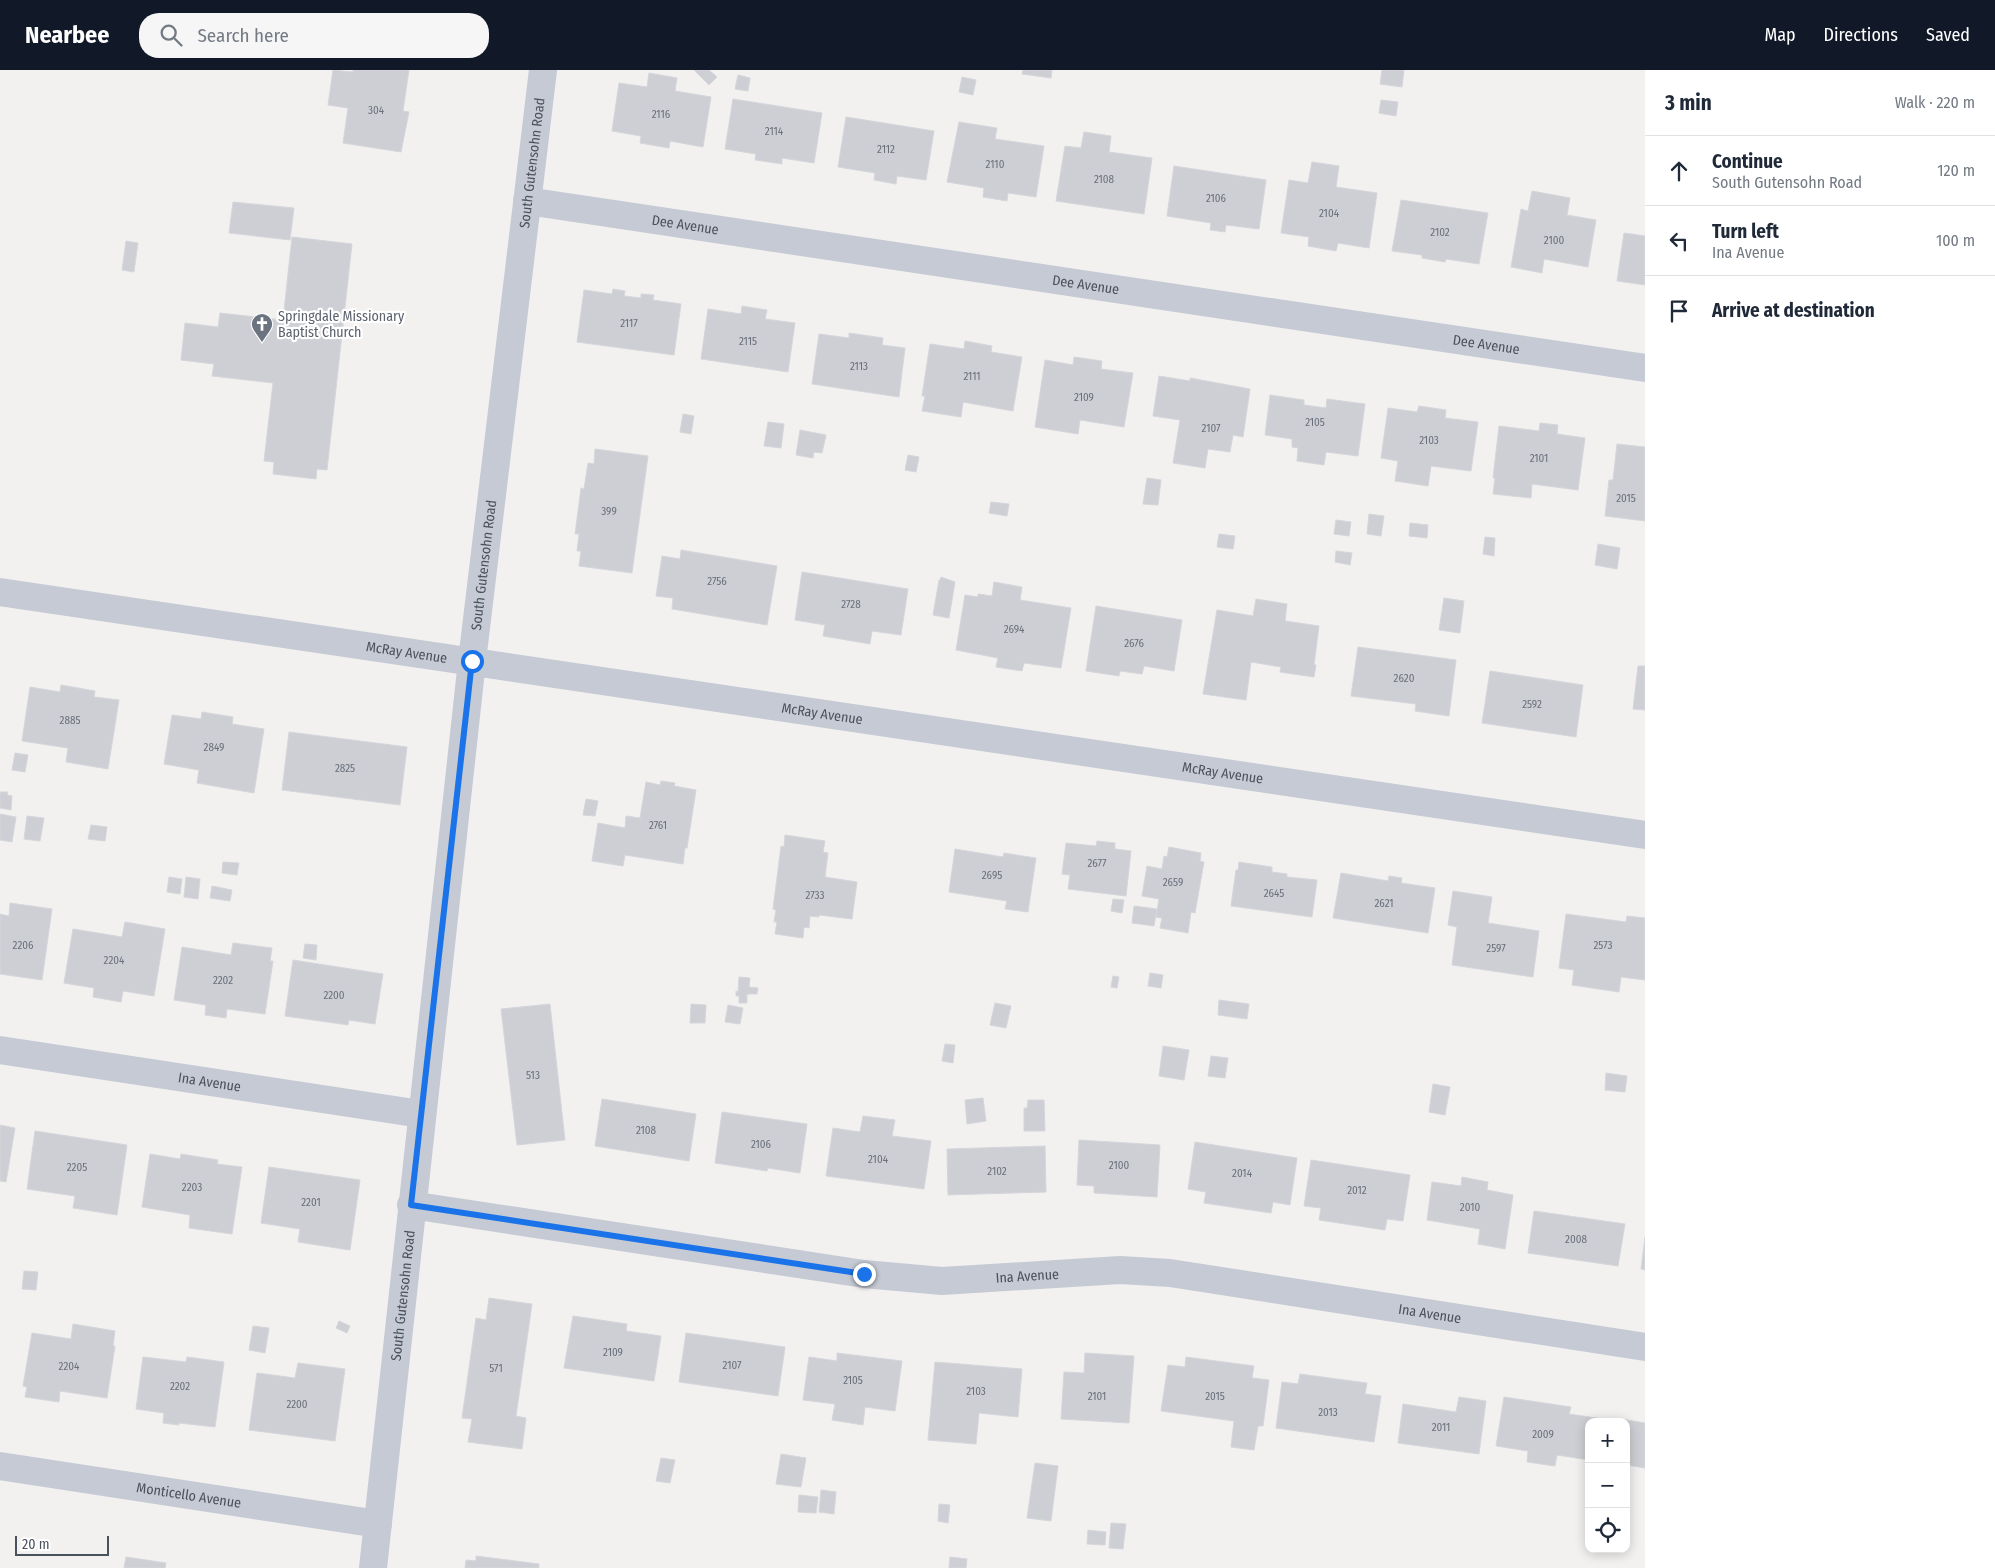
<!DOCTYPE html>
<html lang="en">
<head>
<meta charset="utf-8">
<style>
  :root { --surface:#fff; --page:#f6f6f7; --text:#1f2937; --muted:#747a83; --line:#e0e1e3; --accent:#111827 }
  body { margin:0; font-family:"Fira Sans Condensed",sans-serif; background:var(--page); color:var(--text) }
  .controls { position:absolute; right:15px; bottom:15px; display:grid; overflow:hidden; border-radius:10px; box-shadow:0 2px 12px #0003 }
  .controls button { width:45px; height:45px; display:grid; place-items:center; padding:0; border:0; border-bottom:1px solid var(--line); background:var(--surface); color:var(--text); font:25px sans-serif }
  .scale { position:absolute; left:15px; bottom:12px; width:94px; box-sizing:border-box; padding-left:5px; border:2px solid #49515d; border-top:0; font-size:14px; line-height:18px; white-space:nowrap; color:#49515d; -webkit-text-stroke:4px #fff; paint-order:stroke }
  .stop { position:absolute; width:15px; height:15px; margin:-11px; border:4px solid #1a73e8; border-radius:50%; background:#fff }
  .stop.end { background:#1a73e8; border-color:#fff; box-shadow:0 1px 5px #0008 }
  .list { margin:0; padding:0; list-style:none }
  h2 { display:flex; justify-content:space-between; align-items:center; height:65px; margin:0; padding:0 20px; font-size:21px }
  h2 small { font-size:16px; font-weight:400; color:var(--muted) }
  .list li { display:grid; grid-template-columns:32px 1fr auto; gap:15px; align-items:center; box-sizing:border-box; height:70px; padding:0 20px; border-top:1px solid var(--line) }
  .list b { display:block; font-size:19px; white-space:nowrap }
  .list p { margin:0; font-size:16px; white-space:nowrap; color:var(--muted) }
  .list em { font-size:16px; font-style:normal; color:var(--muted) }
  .icon { flex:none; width:28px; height:28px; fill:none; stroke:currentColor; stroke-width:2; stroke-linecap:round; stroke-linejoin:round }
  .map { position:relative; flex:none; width:1645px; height:1498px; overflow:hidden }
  header { display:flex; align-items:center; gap:30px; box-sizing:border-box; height:70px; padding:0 25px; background:var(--accent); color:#fff }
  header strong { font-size:24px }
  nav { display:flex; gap:28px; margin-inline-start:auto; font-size:18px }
  .search { width:350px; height:45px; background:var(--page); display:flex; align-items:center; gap:12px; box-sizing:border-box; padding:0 18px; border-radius:20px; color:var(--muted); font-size:19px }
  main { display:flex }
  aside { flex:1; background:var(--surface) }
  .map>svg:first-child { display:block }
</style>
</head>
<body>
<header>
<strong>Nearbee</strong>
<div class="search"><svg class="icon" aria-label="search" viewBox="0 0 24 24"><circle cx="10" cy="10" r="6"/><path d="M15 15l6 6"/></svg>Search here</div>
<nav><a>Map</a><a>Directions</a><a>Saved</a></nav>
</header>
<main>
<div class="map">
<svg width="1645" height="1498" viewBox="0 0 1645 1498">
  <rect width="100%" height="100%" fill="#f2f1f0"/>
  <path fill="#cecfd4" stroke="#d5d6db" d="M333,0L353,2V0H409L403,41L409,42L401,82L343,73L348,38L328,35Z
    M694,0H709L717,7L709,15Z
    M1023,0H1052L1051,8L1022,4Z
    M1382,0H1404L1402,17L1380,14Z
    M649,3L677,8L675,21L711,27L703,77L670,71L669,78L640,73L641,66L612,61L619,13L647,17Z
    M738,5L750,8L748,21L735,19Z
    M962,7L976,10L973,25L959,22Z
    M733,29L822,43L814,93L782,88V94L755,90L756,84L725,79Z
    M1381,30L1398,32L1396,46L1379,43Z
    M846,47L934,61L926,110L897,106L896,114L874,110L875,103L838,97Z
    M959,52L997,58L995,69L1044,76L1036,127L1008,123L1007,131L983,127L984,118L947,112Z
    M1084,62L1111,66L1109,82L1152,88L1144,144L1056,131L1065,76L1081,78Z
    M1312,92L1339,96L1336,117L1377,123L1369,178L1338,173L1336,181L1308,176L1309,167L1281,163L1289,110L1308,113Z
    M1174,96L1266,110L1259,159L1226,155L1225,162L1210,160L1211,153L1167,146Z
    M1532,121L1570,128L1567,145L1596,150L1588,197L1544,189L1542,203L1511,197L1521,139L1528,141Z
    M1401,130L1488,143L1479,194L1446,189L1445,192L1422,188V185L1392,181Z
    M233,132L294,138L290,170L229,163Z
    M1624,163L1645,166V215L1617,211Z
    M292,167L352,174L327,400L317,399L316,409L273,404L274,392L264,391L273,313L212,306L214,294L181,290L185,253L218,257L220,243L283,250Z
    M126,171L138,173L134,202L122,200Z
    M613,219L625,221L624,226L641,228V224L654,225L653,230L681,234L674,285L577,272L584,220L612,224Z
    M742,236L767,240L765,249L795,253L788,302L701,289L708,239L741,244Z
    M849,263L883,268L882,275L905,278L899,327L812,314L819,264L849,268Z
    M965,271L992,276L991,282L1022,287L1013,341L963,332L961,347L922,341L925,326H922L930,274L964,279Z
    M1074,287L1102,291L1101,299L1133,303L1124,357L1080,350L1078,364L1035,357L1045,290L1073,295Z
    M1159,306L1190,311V308L1250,319L1243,367L1233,365L1230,382L1208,379L1205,398L1173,393L1180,350L1153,346Z
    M1270,325L1304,330V335L1326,338L1327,329L1365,334L1358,386L1326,382L1324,395L1297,391L1298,378L1292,377V369L1265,365Z
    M1419,336L1446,340L1445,348L1478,352L1471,401L1431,396L1428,416L1395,411L1398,391L1381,388L1388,338L1417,342Z
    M683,344L694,346L691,364L680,362Z
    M768,352L784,354L781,378L764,376Z
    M1540,353L1558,355L1557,364L1585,368L1578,420L1532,414L1531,428L1493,424L1495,408H1493L1499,356L1539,361Z
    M800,360L826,365L822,383L814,382L813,388L796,385Z
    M1617,374L1645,377V451L1605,446L1609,410H1613Z
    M595,379L648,386L632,503L579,496L581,481H577L579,464H575L581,418L584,419L588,393L594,394Z
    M908,385L919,387L916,402L905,400Z
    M1147,408L1161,410L1158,435L1143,434Z
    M991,432L1009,434L1007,446L989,443Z
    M1369,444L1384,446L1381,466L1367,464Z
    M1336,450L1351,452L1349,466L1334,464Z
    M1410,453L1428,455L1427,468L1409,466Z
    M1219,464L1235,466L1233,479L1217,477Z
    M1485,467L1495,468L1494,486L1483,484Z
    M1598,474L1620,478L1617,499L1595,495Z
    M681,480L777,496L767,555L672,539L673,528L656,526L662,486L680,489Z
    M1336,481L1352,483L1350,495L1335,492Z
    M802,502L908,519L901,565L872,561L870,574L823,566L825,555L795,550Z
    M941,507L955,512L949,548L933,545L939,510H940Z
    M994,512L1022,517L1020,530L1071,538L1061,598L1024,593L1022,601L996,597L998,588L956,580L965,525L978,527V524L992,526Z
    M1444,528L1464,531L1460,563L1439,560Z
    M1256,529L1287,534L1285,551L1319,556L1314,595H1316L1314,607L1280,602L1281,597L1251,592L1246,630L1203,624L1217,540L1253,546Z
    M1096,536L1182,550L1174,601L1144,596L1142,604L1120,601L1119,606L1086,601Z
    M1358,577L1456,590L1449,646L1415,641L1416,634L1351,626Z
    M1638,596H1645V640L1633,639Z
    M1490,601L1583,615L1576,667L1482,653Z
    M61,615L95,621L94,627L119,630L108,699L66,692L68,678L22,671L30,617L60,622Z
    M202,642L233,647L232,654L264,659L254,723L197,713L199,700L164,694L172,645L201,649Z
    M289,662L407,677L400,735L282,720Z
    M15,683L28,685L25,702L12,700Z
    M661,711L675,713L674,716L696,720L687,778H685L683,794L625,785L623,796L592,791L598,753L625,758L626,746L640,748L646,712L660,715Z
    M0,722H8L7,725L12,726L11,740L0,738Z
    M586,729L598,731L595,746L583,745Z
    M0,744L16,747L12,772L0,770Z
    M27,746L44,748L40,771L24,769Z
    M91,755L107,757L105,771L88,769Z
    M785,765L825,771L823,782L828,783L825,807L857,812L852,849L819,845V847L810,846L809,858L804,857L803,868L775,864L777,852H774L776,840L773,839L781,776L784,777Z
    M1097,771L1115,773V779L1131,781L1126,826L1068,819L1070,805L1062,804L1066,773L1096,776Z
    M1169,777L1201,783L1200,791L1204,792L1195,843L1191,842L1188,863L1160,858L1162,848L1156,847L1159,829L1142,826L1147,796L1162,799L1164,786L1167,787Z
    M955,779L1003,787L1004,783L1036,788L1028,842L1005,839L1007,831L949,822Z
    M223,792L239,793L237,805L222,803Z
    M1239,792L1272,797V802L1287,804V807L1317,810L1312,847L1231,836L1236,800H1238Z
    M1341,803L1388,811L1389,806L1402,808L1401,813L1435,818L1428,863L1333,848Z
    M169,807L182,809L180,824L167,822Z
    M186,807L200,809L198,829L184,827Z
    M212,816L232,820L230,831L210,828Z
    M1453,821L1492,827L1488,853L1539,861L1533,907L1452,895L1457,857L1448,855Z
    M1113,829L1124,830L1122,843L1111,841Z
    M10,833L52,839L42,910L0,904V844L9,846Z
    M1134,836L1157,839L1154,856L1132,853Z
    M1566,844L1626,852L1627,846L1645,848V910L1621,907L1619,922L1572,915L1574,900L1559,898Z
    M125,852L165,859L154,926L123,921L121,932L93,927L94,918L64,913L73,859L122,867Z
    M233,873L272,878L270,891H273L265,944L227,939L226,948L205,945L206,935L174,930L182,877L231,885Z
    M305,874L317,875L316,890L303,888Z
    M293,890L383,904L375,954L349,950L348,955L285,946Z
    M1150,903L1163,905L1161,918L1148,916Z
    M1113,906L1119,907L1117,918L1111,917Z
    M739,907L750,908L749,917L758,918L757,924H747V933H739V926H736V921L738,922Z
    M1219,930L1249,934L1247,949L1218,945Z
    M995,933L1011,936L1006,958L990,955Z
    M550,934L565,1070L517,1075L501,939Z
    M691,934L706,935L705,953H690Z
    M728,935L743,938L740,954L725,952Z
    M945,974L955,975L953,993L942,991Z
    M1163,976L1189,980L1184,1010L1159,1006Z
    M1211,986L1228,988L1225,1008L1208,1006Z
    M1606,1003L1627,1006L1625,1022L1605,1020Z
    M1433,1014L1450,1017L1445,1045L1429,1042Z
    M983,1028L986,1051L967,1054L965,1030Z
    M602,1029L696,1044L689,1091L595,1076Z
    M1028,1030H1044L1045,1061H1024V1038H1027Z
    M722,1042L807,1054L800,1103L768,1098L767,1101L715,1093Z
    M863,1046L895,1050L892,1066L931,1071L924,1119L826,1106L833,1058L860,1062Z
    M0,1055L15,1058L6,1112L0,1111Z
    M35,1061L127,1075L117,1145L73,1138L75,1126L27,1119Z
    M1079,1070L1160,1075L1157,1127L1094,1123V1116L1077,1115Z
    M1195,1072L1297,1088L1290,1135L1273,1132L1271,1143L1204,1133L1206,1122L1188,1119Z
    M1045,1076L1046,1122L948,1125L947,1079Z
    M150,1084L180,1089L181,1084L218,1090L217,1094L242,1097L232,1164L189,1158L190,1145L142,1137Z
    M1311,1090L1410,1105L1403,1151L1387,1149L1385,1160L1319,1150L1321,1138L1304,1136Z
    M269,1097L360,1110L350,1180L298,1172L300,1159L261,1153Z
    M1462,1107L1488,1112L1487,1120L1513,1125L1505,1179L1478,1174L1480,1159L1427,1150L1432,1112L1461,1116Z
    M1534,1141L1625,1154L1618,1196L1528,1183Z
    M1645,1167V1200L1641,1199Z
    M24,1201L38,1202L36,1220L22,1219Z
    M489,1228L532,1234L516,1346L526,1348L522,1379L468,1372L472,1349L462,1348L476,1248L486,1250Z
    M573,1246L627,1254L626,1261L661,1266L654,1311L564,1298Z
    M339,1251L350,1256L347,1263L336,1258Z
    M73,1254L115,1261L113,1276H115L107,1328L60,1321L59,1332L25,1327L27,1317L23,1316L32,1263L71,1269Z
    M253,1256L269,1258L265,1283L249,1280Z
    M686,1263L785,1277L778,1326L679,1312Z
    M837,1283L902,1291L895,1341L865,1337L863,1355L832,1350L835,1334L803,1330L809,1287L837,1291Z
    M1085,1283L1134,1286L1129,1353L1061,1349L1064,1302L1084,1303Z
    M143,1287L186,1292L187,1287L224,1292L215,1357L179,1353V1355L163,1353L164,1343L136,1339Z
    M1186,1287L1254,1296L1252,1308L1269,1310L1263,1356H1258L1254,1380L1231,1377L1234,1351L1161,1341L1168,1295L1185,1297Z
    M935,1292L1022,1299L1018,1347L979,1343L976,1374L928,1370Z
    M298,1293L345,1299L335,1371L249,1360L257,1303L295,1308Z
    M1300,1304L1367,1313L1365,1324L1381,1326L1374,1372L1276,1358L1282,1312L1298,1314Z
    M1459,1327L1486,1331L1479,1384L1398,1373L1403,1334L1456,1342Z
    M1504,1327L1571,1337L1569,1344L1597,1348L1596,1352H1589V1390L1557,1385L1555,1396L1527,1392L1528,1381L1496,1376Z
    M1621,1349L1645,1353V1398L1626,1395V1352H1621Z
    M781,1384L806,1388L801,1417L776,1414Z
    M661,1388L675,1390L670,1413L656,1411Z
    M1035,1393L1058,1396L1051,1451L1027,1448Z
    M821,1420L836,1422L834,1444L819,1442Z
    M799,1425L818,1427L816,1443L798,1442Z
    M939,1434L950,1435L948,1453L938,1451Z
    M1111,1453L1126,1454L1123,1479L1109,1478Z
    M1088,1460L1106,1462L1105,1475L1087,1474Z
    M476,1486L539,1494V1498H465L466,1490L476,1491Z
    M126,1487L166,1493L165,1498H124Z
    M950,1487L967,1489L966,1498H949Z"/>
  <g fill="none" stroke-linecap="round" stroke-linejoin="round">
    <g stroke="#c5cad4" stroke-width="28">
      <path id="s1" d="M527,131L1645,298"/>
      <path id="s2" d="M0,522L1645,765"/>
      <path id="s3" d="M0,980L421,1044"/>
      <path id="s4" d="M411,1135L864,1204L942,1211L1120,1200L1170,1203L1645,1277"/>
      <path id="s5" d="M0,1396L378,1454"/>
      <path id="s6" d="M373,1498L472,591L543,0"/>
    </g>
  </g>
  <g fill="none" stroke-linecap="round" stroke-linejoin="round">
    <path stroke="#1a73e8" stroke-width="6" d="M472,591L411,1135L864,1204"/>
  </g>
  <defs>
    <g id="church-pin" transform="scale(1.125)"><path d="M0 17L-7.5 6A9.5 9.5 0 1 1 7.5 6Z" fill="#6b7280" stroke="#fff"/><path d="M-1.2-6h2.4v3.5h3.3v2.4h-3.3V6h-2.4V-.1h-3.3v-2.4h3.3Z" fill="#fff"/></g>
  </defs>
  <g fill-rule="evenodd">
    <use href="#church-pin" x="262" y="254"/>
  </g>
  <g text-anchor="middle" stroke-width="4.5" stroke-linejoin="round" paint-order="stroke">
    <g font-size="11" fill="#6a707b">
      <text x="376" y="44">304</text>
      <text x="661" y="48">2116</text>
      <text x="774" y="65">2114</text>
      <text x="886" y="83">2112</text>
      <text x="995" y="98">2110</text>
      <text x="1104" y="113">2108</text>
      <text x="1216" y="132">2106</text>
      <text x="1329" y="147">2104</text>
      <text x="1440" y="166">2102</text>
      <text x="1554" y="174">2100</text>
      <text x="629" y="257">2117</text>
      <text x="748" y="275">2115</text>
      <text x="859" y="300">2113</text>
      <text x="972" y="310">2111</text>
      <text x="1084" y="331">2109</text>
      <text x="1315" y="356">2105</text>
      <text x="1211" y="362">2107</text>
      <text x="1429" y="374">2103</text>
      <text x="1539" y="392">2101</text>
      <text x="1626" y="432">2015</text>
      <text x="609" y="445">399</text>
      <text x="717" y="515">2756</text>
      <text x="851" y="538">2728</text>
      <text x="1014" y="563">2694</text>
      <text x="1134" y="577">2676</text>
      <text x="1404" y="612">2620</text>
      <text x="1532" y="638">2592</text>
      <text x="70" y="654">2885</text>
      <text x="214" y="681">2849</text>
      <text x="345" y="702">2825</text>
      <text x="658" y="759">2761</text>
      <text x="1097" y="797">2677</text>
      <text x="992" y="809">2695</text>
      <text x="1173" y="816">2659</text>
      <text x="1274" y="827">2645</text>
      <text x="815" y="829">2733</text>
      <text x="1384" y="837">2621</text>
      <text x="23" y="879">2206</text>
      <text x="1603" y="879">2573</text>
      <text x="1496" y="882">2597</text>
      <text x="114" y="894">2204</text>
      <text x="223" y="914">2202</text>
      <text x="334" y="929">2200</text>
      <text x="533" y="1009">513</text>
      <text x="646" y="1064">2108</text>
      <text x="761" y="1078">2106</text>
      <text x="878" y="1093">2104</text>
      <text x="1119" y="1099">2100</text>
      <text x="77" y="1101">2205</text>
      <text x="997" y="1105">2102</text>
      <text x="1242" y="1107">2014</text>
      <text x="192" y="1121">2203</text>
      <text x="1357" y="1124">2012</text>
      <text x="311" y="1136">2201</text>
      <text x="1470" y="1141">2010</text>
      <text x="1576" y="1173">2008</text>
      <text x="613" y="1286">2109</text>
      <text x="732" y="1299">2107</text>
      <text x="69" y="1300">2204</text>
      <text x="496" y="1302">571</text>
      <text x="853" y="1314">2105</text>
      <text x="180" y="1320">2202</text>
      <text x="976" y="1325">2103</text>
      <text x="1097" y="1330">2101</text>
      <text x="1215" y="1330">2015</text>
      <text x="297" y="1338">2200</text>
      <text x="1328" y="1346">2013</text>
      <text x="1441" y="1361">2011</text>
      <text x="1543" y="1368">2009</text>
    </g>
    <g font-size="14" fill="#49515d" stroke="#fff">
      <text dy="5" stroke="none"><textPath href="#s6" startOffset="1414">South Gutensohn Road</textPath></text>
      <text dy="5" stroke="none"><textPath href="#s1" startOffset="160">Dee Avenue</textPath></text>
      <text dy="5" stroke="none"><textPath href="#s1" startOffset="565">Dee Avenue</textPath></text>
      <text dy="5" stroke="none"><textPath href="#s1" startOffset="970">Dee Avenue</textPath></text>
      <text dy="5" stroke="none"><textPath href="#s6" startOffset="1009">South Gutensohn Road</textPath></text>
      <text dy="5" stroke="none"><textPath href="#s2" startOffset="411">McRay Avenue</textPath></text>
      <text dy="5" stroke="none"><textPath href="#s2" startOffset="831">McRay Avenue</textPath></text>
      <text dy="5" stroke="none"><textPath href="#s2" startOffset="1236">McRay Avenue</textPath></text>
      <text dy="5" stroke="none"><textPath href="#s3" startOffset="212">Ina Avenue</textPath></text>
      <text dy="5" stroke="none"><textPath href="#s4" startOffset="622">Ina Avenue</textPath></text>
      <text dy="5" stroke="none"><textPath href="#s6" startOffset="274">South Gutensohn Road</textPath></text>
      <text dy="5" stroke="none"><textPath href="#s4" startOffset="1028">Ina Avenue</textPath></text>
      <text dy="5" stroke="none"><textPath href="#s5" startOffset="191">Monticello Avenue</textPath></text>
    </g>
    <g font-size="14" fill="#5b616d" stroke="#fff" text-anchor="start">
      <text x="278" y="251">Springdale Missionary<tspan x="278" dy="16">Baptist Church</tspan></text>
    </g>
  </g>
</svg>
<div class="controls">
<button>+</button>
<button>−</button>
<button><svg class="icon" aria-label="locate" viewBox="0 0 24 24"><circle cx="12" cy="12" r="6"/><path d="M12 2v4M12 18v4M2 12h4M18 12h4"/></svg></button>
</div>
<div class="scale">20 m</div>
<div class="stop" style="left:472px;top:591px"></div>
<div class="stop end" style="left:864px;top:1204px"></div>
</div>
<aside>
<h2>3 min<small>Walk · 220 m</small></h2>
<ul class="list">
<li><svg class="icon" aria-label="ahead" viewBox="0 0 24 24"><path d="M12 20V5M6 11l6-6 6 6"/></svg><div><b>Continue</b><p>South Gutensohn Road</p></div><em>120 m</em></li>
<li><svg class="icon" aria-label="left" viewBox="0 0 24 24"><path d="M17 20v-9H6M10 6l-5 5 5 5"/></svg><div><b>Turn left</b><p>Ina Avenue</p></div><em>100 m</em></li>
<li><svg class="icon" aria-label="arrive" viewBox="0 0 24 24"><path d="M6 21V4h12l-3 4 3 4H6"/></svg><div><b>Arrive at destination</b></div></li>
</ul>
</aside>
</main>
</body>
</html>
